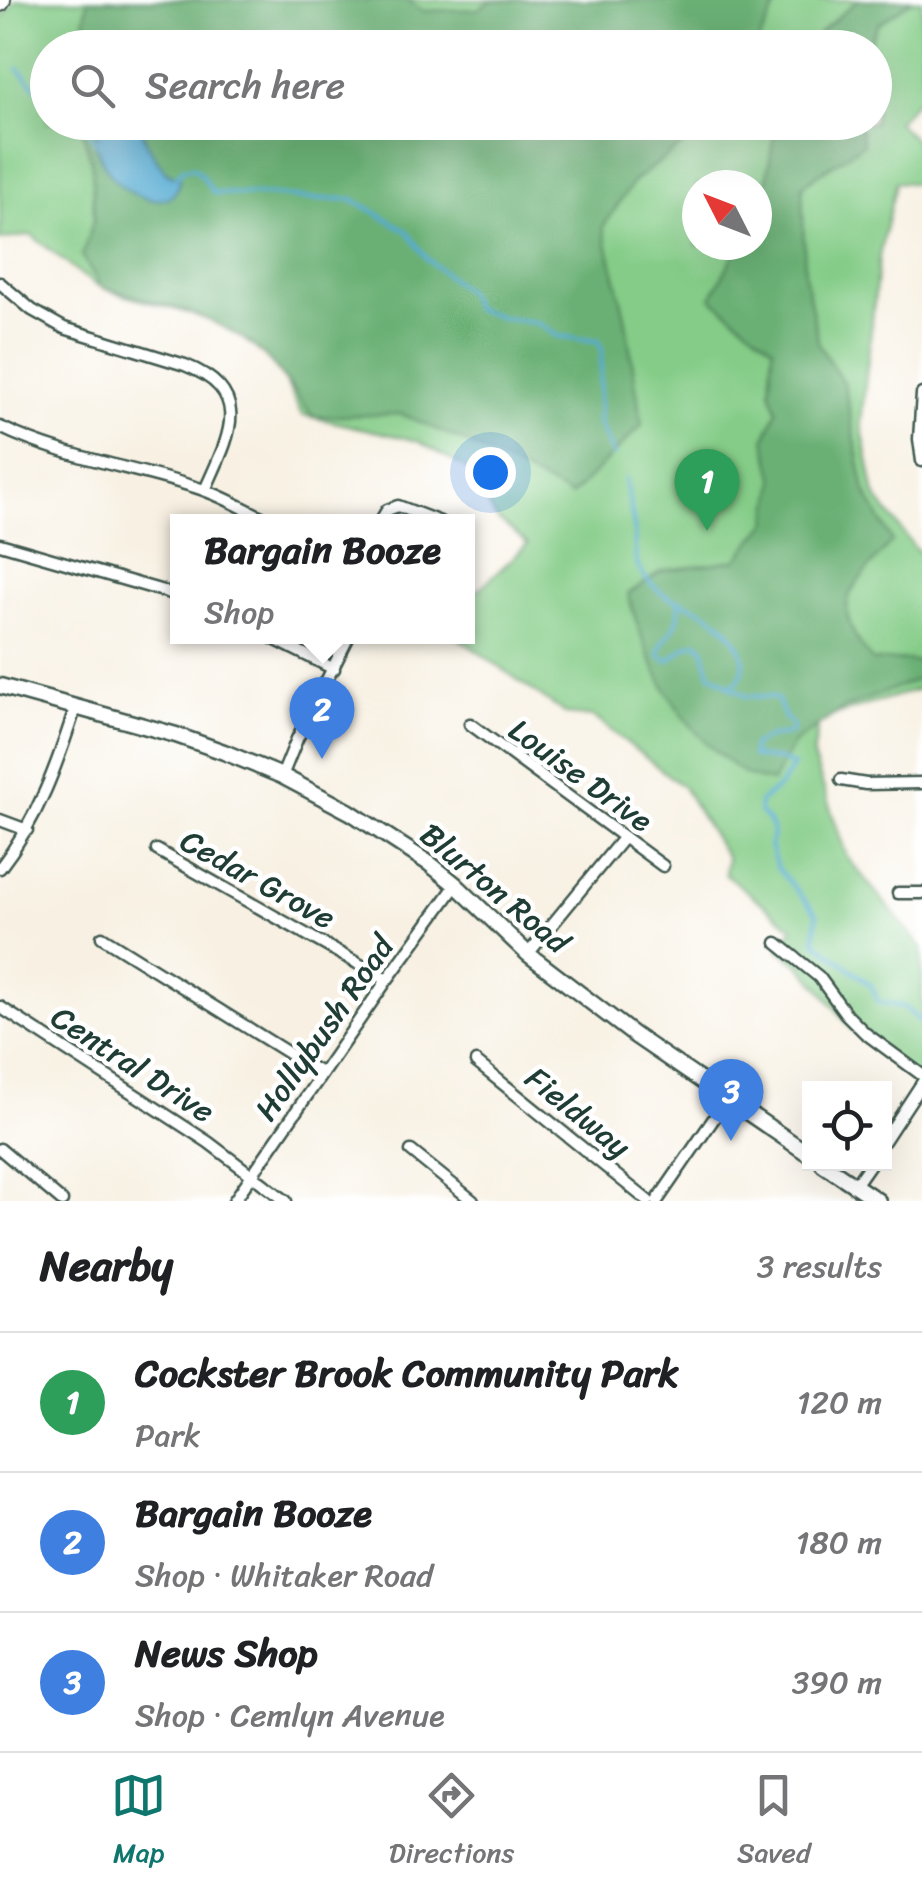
<!DOCTYPE html>
<html lang="en">
<head>
<meta charset="utf-8">
<style>
  :root { --surface:#fff; --page:#f2f2f2; --text:#202124; --muted:#757577; --line:#e0e0e0; --accent:#0f766e }
  body { margin:0; font-family:Sriracha,sans-serif; background:var(--page); color:var(--text) }
  .controls { position:absolute; right:30px; bottom:30px; display:grid; overflow:hidden; border-radius:0px; box-shadow:0 10px 40px #0002 }
  .controls button { width:90px; height:90px; display:grid; place-items:center; padding:0; border:0; border-bottom:2px solid var(--line); background:var(--surface); color:var(--text); font:50px sans-serif }
  .compass { position:absolute; left:682px; top:170px; width:90px; height:90px; border-radius:50%; background:var(--surface); box-shadow:0 10px 40px #0002; rotate:312deg }
  .you { position:absolute; left:490px; top:472px; width:35px; height:35px; margin:-25px; border:8px solid #fff; border-radius:50%; background:#1a73e8; box-shadow:0 0 0 15px #1a73e833 }
  .badge { display:grid; place-items:center; width:65px; height:65px; border-radius:50%; background:var(--accent); color:#fff; font-size:32px; font-weight:700 }
  .pin { position:absolute; translate:-50% -82px; filter:drop-shadow(0 2px 5px #0008) }
  .pin::after { content:''; position:absolute; top:52px; width:35px; height:30px; background:inherit; clip-path:polygon(0 0,100% 0,50% 100%) }
  .popup { position:absolute; left:170px; top:514px; width:305px; height:130px; box-sizing:border-box; display:grid; place-content:center; border-radius:0px; background:var(--surface); filter:drop-shadow(0 2px 8px #0005); font-size:32px; white-space:nowrap; color:var(--muted) }
  .popup b { font-size:38px; color:var(--text) }
  .popup::after { content:''; position:absolute; left:50%; top:100%; margin-left:-20px; border:20px solid transparent; border-top-color:var(--surface) }
  .list { margin:0; padding:0; list-style:none }
  h2 { display:flex; justify-content:space-between; align-items:center; height:130px; margin:0; padding:0 40px; font-size:42px }
  h2 small { font-size:32px; font-weight:400; color:var(--muted) }
  .list li { display:grid; grid-template-columns:65px 1fr auto; gap:30px; align-items:center; box-sizing:border-box; height:140px; padding:0 40px; border-top:2px solid var(--line) }
  .list b { display:block; font-size:38px; white-space:nowrap }
  .list p { margin:0; font-size:32px; white-space:nowrap; color:var(--muted) }
  .list em { font-size:32px; font-style:normal; color:var(--muted) }
  .icon { flex:none; width:55px; height:55px; fill:none; stroke:currentColor; stroke-width:2; stroke-linecap:round; stroke-linejoin:round }
  .map { position:relative; flex:none; width:922px; height:1201px; overflow:hidden }
  .search { position:absolute; background:var(--surface); box-shadow:0 10px 40px #0002; left:30px; right:30px; top:30px; height:110px; display:flex; align-items:center; gap:25px; box-sizing:border-box; padding:0 35px; border-radius:55px; color:var(--muted); font-size:38px }
  .sheet { height:550px; background:var(--surface) }
  nav { display:flex; justify-content:space-around; align-items:center; box-sizing:border-box; height:140px; border-top:2px solid var(--line); background:var(--surface); font-size:28px; color:var(--muted) }
  nav a { display:grid; justify-items:center; gap:5px }
  nav .on { color:var(--accent) }
  .map>svg:first-child { display:block }
</style>
</head>
<body>
<div class="map">
<svg width="922" height="1201" viewBox="0 0 922 1201">
  <rect width="100%" height="100%" fill="#fff"/>
  <filter id="ink" filterUnits="userSpaceOnUse"><feTurbulence type="fractalNoise" baseFrequency=".01" numOctaves="2"/><feDisplacementMap in="SourceGraphic" scale="20" xChannelSelector="R" yChannelSelector="G"/><feConvolveMatrix kernelMatrix="1 2 1 2 8 2 1 2 1" color-interpolation-filters="sRGB"/></filter>
  <filter id="wash" filterUnits="userSpaceOnUse"><feTurbulence type="fractalNoise" baseFrequency=".0048" numOctaves="4" result="noise"/><feDisplacementMap in="SourceGraphic" scale="40" xChannelSelector="R" yChannelSelector="G"/><feGaussianBlur stdDeviation="2.25" result="paint"/><feColorMatrix in="noise" values="0 0 0 0 0 0 0 0 0 0 0 0 0 0 0 0 0 1.4 0 .05"/><feComposite in="paint" operator="in"/></filter>
  <g filter="url(#wash)">
    <rect width="100%" height="100%" fill="#f8f1e3"/>
    <path fill="#84cc87" stroke="#52845e" stroke-width="2.5" fill-rule="evenodd" d="M16,0H922V95L897,122L922,147V184L896,182L879,257L861,423L875,495L914,547L922,554V688L819,720L813,757L847,857L922,948V1085L851,1029L820,988L799,964L778,949L793,928L725,874L727,858L683,787L594,717L566,714L457,637L467,636V593L478,590L528,544L496,518L468,470L418,441L302,415C295,402 289,385 280,374C230,310 174,314 105,289C86,282 49,248 31,235L0,240V20ZM48,48H874V122H48ZM697,185H757V245H697Z"/>
    <path fill="#6bb074" stroke="#457654" stroke-width="2.5" d="M88,0H406L424,11L477,9L494,0H779L756,47L80,48Z
      M858,0H913L878,24L867,47H808L824,29Z
      M81,123H712L634,181L603,227L625,316L642,425L571,496L459,439L401,414L313,417C294,392 277,365 253,346C210,312 152,302 101,287L82,256L94,218L92,166Z
      M776,123H859L863,144L802,186L805,275L819,345L844,384L865,491L892,541C881,555 858,578 850,594C840,616 858,645 873,661L900,660L922,662V678L844,708L794,743L772,782C765,780 757,779 750,776C741,773 733,765 725,759C672,717 646,658 628,594L661,571L736,560L768,522L775,481L765,439L777,410L770,390L773,347L711,298L739,245H757V212L763,201Z"/>
    <path fill="#56acd3" stroke="#3a7484" stroke-width="2.5" d="M100,123H148L142,127C142,138 157,161 165,171C169,175 175,176 180,178C178,213 133,199 117,182C110,176 99,157 97,147C95,140 98,131 100,123Z"/>
    <g fill="none" stroke-linecap="round" stroke-linejoin="round">
      <path stroke="#56acd3" stroke-width="4" d="M18,68L48,100
        M84,122L97,144
        M176,178L183,169L194,168C204,175 206,184 214,193L271,195L313,199H352L407,231L427,259L467,292L475,309L504,318L538,323L557,336L598,341L602,349L598,422L614,456
        M625,479C628,495 631,510 634,526C636,542 632,558 641,572C647,580 655,588 663,594C676,602 693,605 707,613C731,627 762,666 730,687
        M679,600C682,633 663,630 659,655L668,661L687,646L697,642L703,648L710,673L746,696L772,697L778,700L785,718L793,726L791,733L766,738L753,745L752,756C770,761 778,756 793,766L780,786L760,802L759,811C770,822 777,830 770,845L777,868L817,914L815,941L871,985L878,1002L904,1007L922,1023"/>
    </g>
  </g>
  <g filter="url(#ink)">
    <g fill="none" stroke-linecap="round" stroke-linejoin="round">
      <g stroke="#40584e" stroke-width="15">
        <path id="street" d="M0,283L32,310L64,328L185,365C256,393 228,438 205,490
          M922,394L919,439L922,461
          M0,427C64,458 134,467 201,489C225,497 248,511 272,522
          M380,522L387,510L398,506L440,522
          M0,544L177,595
          M268,636L334,669
          M470,724L663,866
          M282,776L297,739L349,636
          M841,780L866,784L922,783
          M0,820L27,830
          M157,850L387,980
          M0,868C38,819 57,765 76,706
          M898,893H922
          M102,937L322,1074
          M777,943L819,977L846,1014L865,1033L922,1075
          M528,954L624,837
          M0,1007L208,1142L286,1201
          M476,1062L648,1201
          M884,1141L922,1083
          M0,1149L62,1201
          M411,1151L473,1201
          M856,1184L870,1164
          M234,1201L387,980L456,885
          M657,1201L728,1098"/>
      </g>
      <g stroke="#40584e" stroke-width="19">
        <path id="secondary" d="M0,686L176,735L224,752L282,776L350,812L430,864L456,885L528,954L634,1035L810,1155
          M823,1164L878,1201"/>
      </g>
      <g stroke="#40584e" stroke-width="22">
        <path id="highway" d="M0,2L1,0"/>
      </g>
      <use href="#street" stroke="#fff" stroke-width="10"/>
      <use href="#secondary" stroke="#fff" stroke-width="14"/>
      <use href="#highway" stroke="#fff" stroke-width="18"/>
    </g>
  </g>
  <g text-anchor="middle" stroke-width="9" stroke-linejoin="round" paint-order="stroke">
    <g font-size="32" fill="#1f3d34" stroke="#fff">
      <text transform="translate(581 775) rotate(36)" y="11">Louise Drive</text>
      <text transform="translate(258 879) rotate(29)" y="11">Cedar Grove</text>
      <text transform="translate(495 888) rotate(40)" y="11">Blurton Road</text>
      <text transform="translate(324 1028) rotate(-55)" y="11">Hollybush Road</text>
      <text transform="translate(133 1064) rotate(33)" y="11">Central Drive</text>
      <text transform="translate(578 1112) rotate(39)" y="11">Fieldway</text>
    </g>
  </g>
</svg>
<div class="controls">
<button><svg class="icon" aria-label="locate" viewBox="0 0 24 24"><circle cx="12" cy="12" r="6"/><path d="M12 2v4M12 18v4M2 12h4M18 12h4"/></svg></button>
</div>
<svg class="compass" viewBox="-18 -18 36 36"><path d="M0-13l5 13h-10z" fill="#e53935"/><path d="M0 13l5-13h-10z" fill="#757577"/></svg>
<div class="you"></div>
<div class="pin badge" style="left:707px;top:531px;background:#2e9e5b">1</div>
<div class="pin badge" style="left:322px;top:759px;background:#3f7fe0">2</div>
<div class="popup"><b>Bargain Booze</b>Shop</div>
<div class="pin badge" style="left:731px;top:1141px;background:#3f7fe0">3</div>
<div class="search"><svg class="icon" aria-label="search" viewBox="0 0 24 24"><circle cx="10" cy="10" r="6"/><path d="M15 15l6 6"/></svg>Search here</div>
</div>
<section class="sheet">
<h2>Nearby<small>3 results</small></h2>
<ul class="list">
<li><span class="badge" style="background:#2e9e5b">1</span><div><b>Cockster Brook Community Park</b><p>Park</p></div><em>120 m</em></li>
<li><span class="badge" style="background:#3f7fe0">2</span><div><b>Bargain Booze</b><p>Shop · Whitaker Road</p></div><em>180 m</em></li>
<li><span class="badge" style="background:#3f7fe0">3</span><div><b>News Shop</b><p>Shop · Cemlyn Avenue</p></div><em>390 m</em></li>
</ul>
</section>
<nav>
<a class="on"><svg class="icon" aria-label="map" viewBox="0 0 24 24"><path d="M3 6l6-2 6 2 6-2v14l-6 2-6-2-6 2zM9 4v14M15 6v14"/></svg>Map</a>
<a><svg class="icon" aria-label="directions" viewBox="0 0 24 24"><path d="M12 3l9 9-9 9-9-9zM9 14v-3h6M13 9l2 2-2 2"/></svg>Directions</a>
<a><svg class="icon" aria-label="saved" viewBox="0 0 24 24"><path d="M7 4h10v16l-5-4-5 4z"/></svg>Saved</a>
</nav>
</body>
</html>
